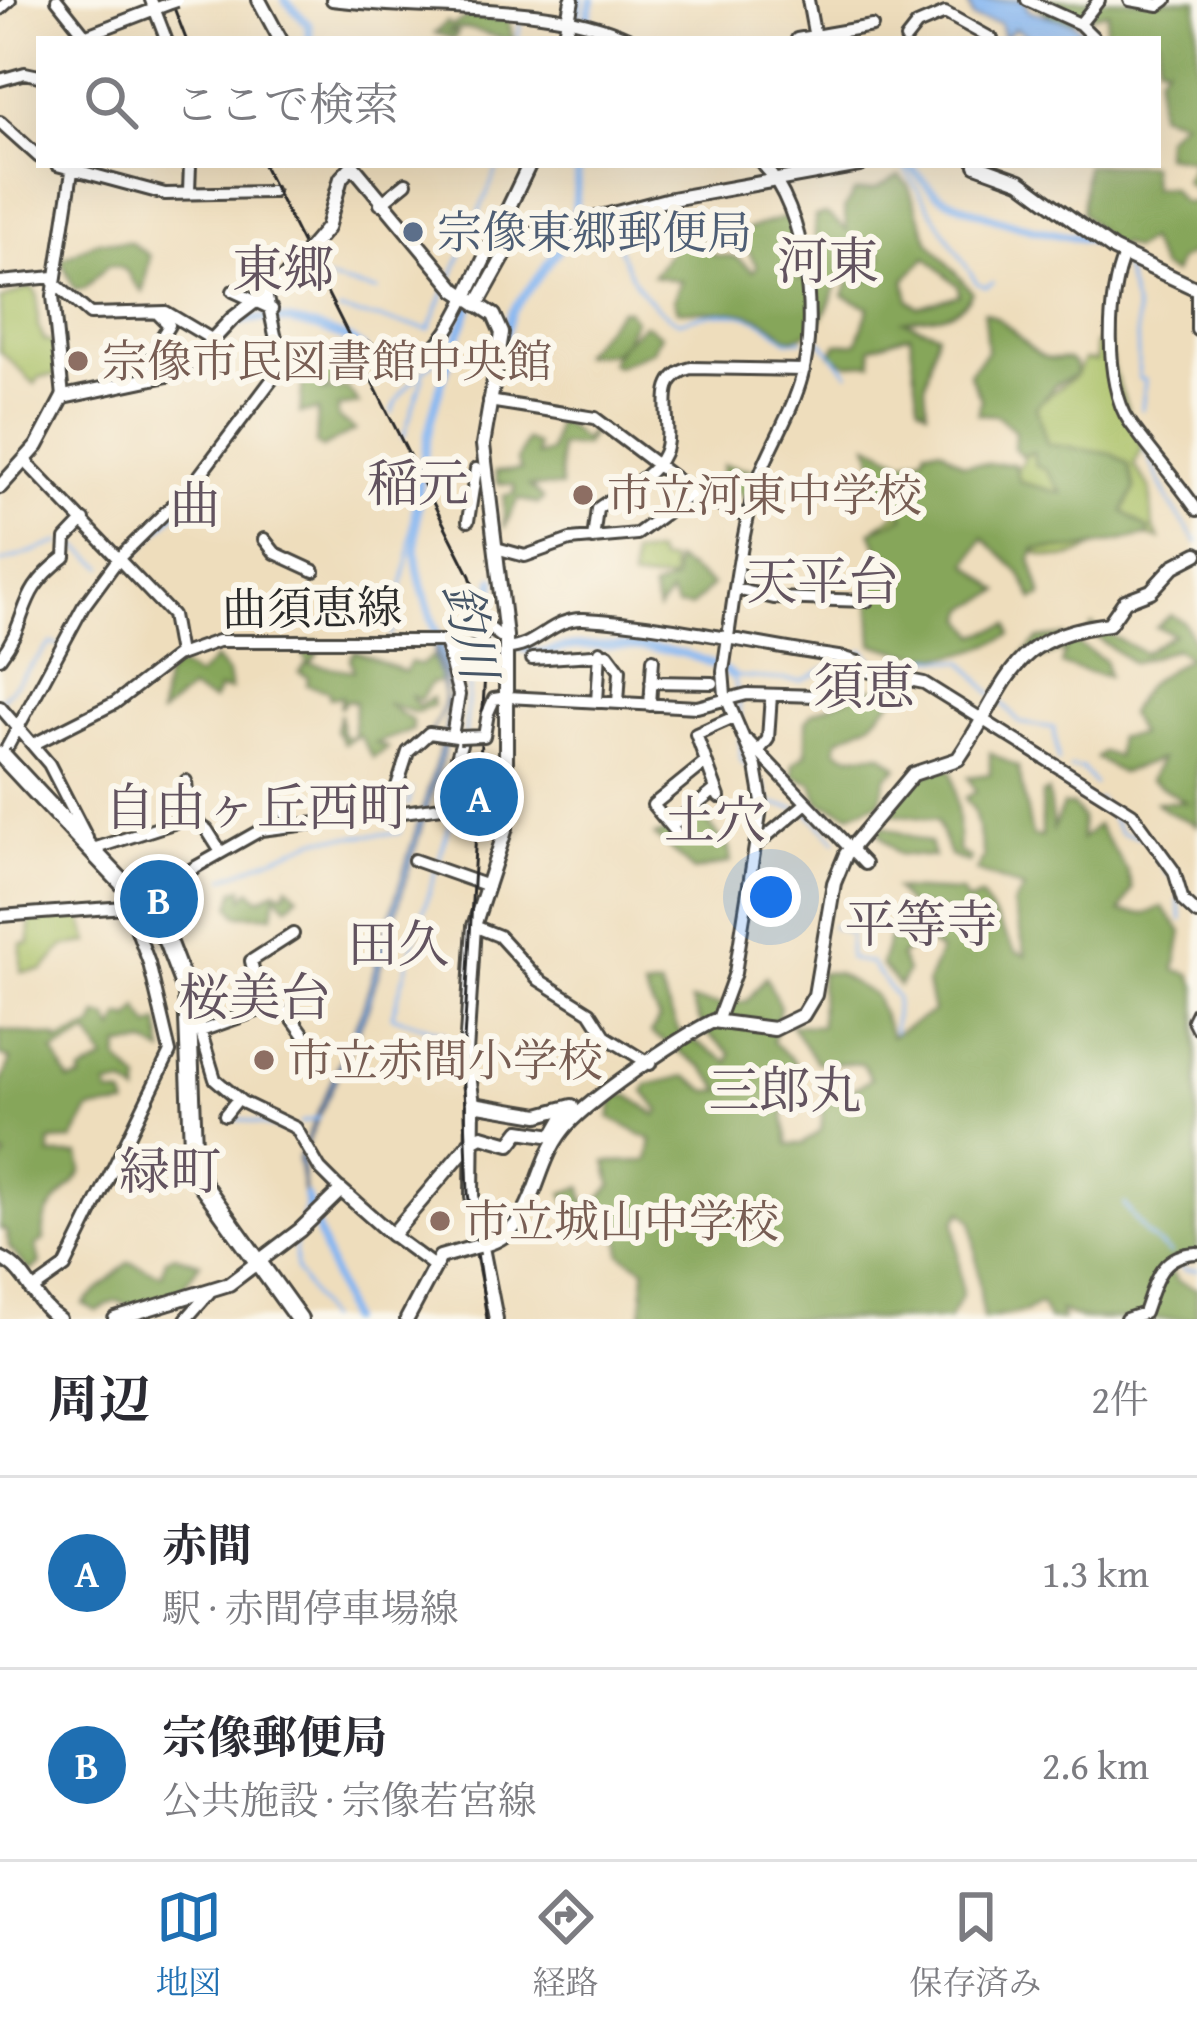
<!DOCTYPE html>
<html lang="ja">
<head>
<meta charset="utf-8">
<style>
  :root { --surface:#fff; --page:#f2f2f3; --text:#2b2b33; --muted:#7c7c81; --line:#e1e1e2; --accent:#1f6fb2 }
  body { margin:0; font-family:"Gentium Book Plus","Noto Serif JP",serif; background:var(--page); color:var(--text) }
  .you { position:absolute; left:771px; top:897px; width:42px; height:42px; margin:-30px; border:9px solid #fff; border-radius:50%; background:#1a73e8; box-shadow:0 0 0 18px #1a73e833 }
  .badge { display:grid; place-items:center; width:78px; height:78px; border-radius:50%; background:var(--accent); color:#fff; font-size:39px; font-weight:700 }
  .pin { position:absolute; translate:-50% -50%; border:6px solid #fff; box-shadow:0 3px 12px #0006 }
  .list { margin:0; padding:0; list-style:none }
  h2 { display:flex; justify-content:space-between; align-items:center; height:156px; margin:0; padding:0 48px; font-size:51px }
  h2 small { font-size:39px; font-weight:400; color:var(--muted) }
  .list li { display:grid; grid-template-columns:78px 1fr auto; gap:36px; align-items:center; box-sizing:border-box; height:192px; padding:0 48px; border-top:3px solid var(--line) }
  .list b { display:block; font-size:45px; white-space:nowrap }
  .list p { margin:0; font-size:39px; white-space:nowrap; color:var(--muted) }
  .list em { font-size:39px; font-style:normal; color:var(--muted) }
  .icon { flex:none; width:66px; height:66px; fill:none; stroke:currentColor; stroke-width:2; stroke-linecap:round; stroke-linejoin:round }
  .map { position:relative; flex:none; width:1197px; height:1319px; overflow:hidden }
  .search { position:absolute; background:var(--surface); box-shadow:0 12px 48px #0002; left:36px; right:36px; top:36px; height:132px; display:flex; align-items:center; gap:30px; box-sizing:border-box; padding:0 42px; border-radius:0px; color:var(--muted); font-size:45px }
  .sheet { height:540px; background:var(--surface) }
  nav { display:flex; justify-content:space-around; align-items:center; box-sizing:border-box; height:168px; border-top:3px solid var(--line); background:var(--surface); font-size:33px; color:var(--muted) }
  nav a { display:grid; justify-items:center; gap:6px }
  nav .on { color:var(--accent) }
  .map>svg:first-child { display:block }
</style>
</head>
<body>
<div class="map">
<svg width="1197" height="1319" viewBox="0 0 1197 1319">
  <rect width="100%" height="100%" fill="#fbf7ec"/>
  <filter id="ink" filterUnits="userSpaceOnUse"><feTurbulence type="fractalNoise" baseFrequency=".00833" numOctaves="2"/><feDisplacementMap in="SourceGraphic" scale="24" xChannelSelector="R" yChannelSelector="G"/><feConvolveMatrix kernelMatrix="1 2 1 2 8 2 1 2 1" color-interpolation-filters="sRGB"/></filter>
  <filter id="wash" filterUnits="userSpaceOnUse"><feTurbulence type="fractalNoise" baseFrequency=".004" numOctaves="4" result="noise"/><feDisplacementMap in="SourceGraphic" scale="48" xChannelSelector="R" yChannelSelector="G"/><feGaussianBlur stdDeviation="2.7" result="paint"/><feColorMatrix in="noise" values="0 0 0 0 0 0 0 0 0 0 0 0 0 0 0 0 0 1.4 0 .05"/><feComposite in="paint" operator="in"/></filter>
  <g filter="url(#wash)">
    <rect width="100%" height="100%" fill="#eeddbc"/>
    <path fill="#a9c065" stroke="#6a7648" stroke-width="3" d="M31,287L37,294L38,326L45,341L53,342L59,375L40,377L35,384L0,351V300Z
      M1108,338L1112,366L1142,449L1134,465L1150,488L1153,528L1160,539L1122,531C1089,546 1076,568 1036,553L1034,535L879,525L904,508L1015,472L1041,433L1033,407L1075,376L1084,360L1096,361L1095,344Z
      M656,553L659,561H670L674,580H632V555Z
      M81,914L89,943L64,946L43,970L21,972V944L30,943V915Z"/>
    <path fill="#86a65a" stroke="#586842" stroke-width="3" fill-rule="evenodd" d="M1031,0H1197V192L1184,181L1194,160L1164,155L1165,137L1182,120L1158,113V75L1166,65L1158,64V39L1142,30L1129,39H1104L1108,12L1061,23Z
      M483,10L487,19H508L513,39C482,39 476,22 448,31L458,33L454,39L435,33L447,22L451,26Z
      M1086,165H1150L1152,188H1170L1182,202L1197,203V250L1178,261L1173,274L1161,268L1148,240L1133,249L1121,244L1115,248L1082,213Z
      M899,176L908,185L929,242L972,292C957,322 929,315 904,321L937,333L925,386L927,410L919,405L910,334L871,347L872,363L848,364L831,355L837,344L857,343L869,307L843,296L855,268H863L862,280H870L882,257L876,248L849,257C833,285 828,339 787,338C749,301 724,315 678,310L674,299L681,281L653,276L677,241L654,239L659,229L685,225L714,255L736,257L753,271L757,267L738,232L789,216L798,226L799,279H808L815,266V216L826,214L847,230L844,209L854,192L875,189ZM926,257L958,286L959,295L918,307L909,300L905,280Z
      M98,241L130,242L150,256L143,292C127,280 132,265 108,265L85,288L75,290L61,260Z
      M620,310H628L635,320L624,342L645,324L661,335L653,350L617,366L610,362L623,342L613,353L580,355Z
      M984,312C1010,320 1024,350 1047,358C1060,362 1064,354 1075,364L1076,374L1055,385L1036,407L1047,444L1112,454L1128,464L1135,489L1123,511L1150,531L1147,536L1077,549H1035L1031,559L1042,596L1034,600L1020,573L983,538L968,564L1000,591L967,609L965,619L977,635L1009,625L1011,635C959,661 930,662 873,644C871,622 872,598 866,576L881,555L871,531L904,517L902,508L882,494L869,444L905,461L923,456L926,448H941L963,464H1014L1020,482L1062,493L1046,470L1035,465L1033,452L1022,456L1014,448L1015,431L997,415L978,414L981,399L969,373L987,351Z
      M316,355L333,360L340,377L323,391L347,388L359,404L338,407V418L355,430L322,448L316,444L318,410L300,413L303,379L297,363Z
      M557,419L583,440L596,425L584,446H559L561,487L529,486L543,499L538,504L518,499L504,528V496L515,493L514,485L498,483L495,472L521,470L517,461L526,440L537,445V456L550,452Z
      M723,465L754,470L780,493L757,488L754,509L721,475Z
      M675,560L712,585L691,607L677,606L670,594L658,610L652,589L674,581Z
      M1171,615L1184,622L1197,647V826C1183,815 1168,817 1156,802H1186L1150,780L1161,759L1121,773L1096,758L1102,752L1117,757V737L1139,735L1129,714C1146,676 1160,678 1188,657L1175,649L1133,663L1089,632L1092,625L1144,653L1174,634L1156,627Z
      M1064,636L1105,661L1108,677L1061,665L1065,650L1041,658L1022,655L1039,639Z
      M317,641L318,654L310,664L354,671L350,659L355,651L405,672L410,662L421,665L433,656L441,682L431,683L420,700L410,695L419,707L432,698L433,706L416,713L386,703L412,721L413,730L376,743L388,748L373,758L359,735L344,744L336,730L340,714L342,734L349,739L354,734L355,702L346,700L340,709L342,696L330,698L328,691L307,685L308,677L299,672L307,663L301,645Z
      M215,659L228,674L231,690L219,689L213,701L190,690L160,715L165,677L177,665L197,677Z
      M870,688L896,696L871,722L838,739L836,749L847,755L882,754L898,767L886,777L880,802L850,814L820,802L812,783L794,776L793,764L806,754V721L812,713Z
      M990,753L1018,767L1032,836L1042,837V794L1048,791L1053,829L1063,805L1073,806L1082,818L1081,840L1097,825L1127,870L1132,889L1120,912L1146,914L1162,907L1182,932L1175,970L1191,974L1197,988V1260H1172L1168,1266L1177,1281L1197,1289V1319H1082L1060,1311L1063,1319H1048L1040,1303L1025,1312L983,1319L972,1221L962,1211L955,1221L962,1296L949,1319H642L645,1269L621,1254L619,1223L600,1226L566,1202L563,1193L582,1187L584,1201L596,1202L612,1185L606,1162L648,1161L652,1140L610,1118L615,1095L630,1096L657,1116L660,1111L644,1092L647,1085L686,1076L708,1091L722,1090L703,1067L651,1033L659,1019L644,989L660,987L679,1032L729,1062L731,1053L705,1032L691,1001L724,1005L747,1001L766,977L780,1007L773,1042L795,1062L784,1115L788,1144H803L821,1130L824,1105L871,1079L863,1064L816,1062L791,1025L821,1026L820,972L836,973L875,996L891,1036L933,1012L927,983L940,951L928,943L956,913L908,905L895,889L961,892L968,902L981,896L1016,952L1026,955L1013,905L1024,889L976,871L984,857L974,810L965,798L976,792L968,777L990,774Z
      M950,768C956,776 960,837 958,851L971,859L968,863L950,856L937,820L889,813C900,786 921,771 950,768Z
      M704,818L729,848L731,862L694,871L655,836Z
      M882,826L930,843L934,857L898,854L878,832Z
      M288,885L298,895L288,906L276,894L273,915H237L230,906L235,890L243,888V898L251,890L260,899L275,890L285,893Z
      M889,937L913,948L900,956L907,972L899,986L881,965Z
      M138,1008L150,1027L159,1022L164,1053L147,1044L120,1046L118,1060L140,1082L138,1095L125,1085L107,1086L109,1094L123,1096L127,1106L89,1110L73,1140L50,1141V1155H79L82,1171C68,1196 40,1204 44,1240L36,1245L40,1264L30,1271L9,1248L6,1231L0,1229V1164L6,1157L0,1153V1086L11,1060L0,1055V1030L56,1037L57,1042L93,1027L98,1015L108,1018L114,1030L121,1016L131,1019ZM89,1034L105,1060L81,1073V1079L69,1081L54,1052Z
      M174,1255L200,1263L184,1286L183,1298L133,1307L117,1301L96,1311L83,1304L129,1262L162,1275L166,1259Z"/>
    <path fill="#85b6f1" stroke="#58708e" stroke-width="3" d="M967,0H1023L1029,11L1072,22L1093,39H1033L1015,28L1004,38L1000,23L973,18Z
      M439,630L454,693L448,738L368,1008L302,1155L305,1203L298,1159L363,1007L444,736L451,693L436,647L435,650C449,697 448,702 425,744L446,704L434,649Z"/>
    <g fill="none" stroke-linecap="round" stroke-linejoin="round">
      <path stroke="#85b6f1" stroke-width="3" d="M518,39L521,17
        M902,165L977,283L986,287L993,283
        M610,222C623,264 637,300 679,322C721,308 753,308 787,341L802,340
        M1123,265L1136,311L1139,379L1145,380L1142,409
        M325,279L377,291
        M451,279L499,165
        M340,311L429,329L446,288
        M812,340H820L848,373
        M392,413C398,387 433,366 451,345
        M403,438L423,377
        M1145,450L1171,505L1197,542
        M69,540L104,567
        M0,563L60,542
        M488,619L492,599
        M391,636L409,554L415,480
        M854,656L864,650L875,663L900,672L931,658L964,662L993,696
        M737,691L733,676L801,681L840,661
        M738,700L741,720
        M0,701L51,643L60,646
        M1000,701L1020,723L1054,728L1058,761
        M465,734L472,654
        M740,737L741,760L754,774
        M1070,768H1082L1094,784
        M764,784L770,804L796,808
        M1098,799L1121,833L1145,837
        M408,805L412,790
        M805,810L836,841
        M453,813L392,1016L444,1033L457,1054
        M1155,855L1169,876
        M224,878L318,839L399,833L406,814
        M1178,899L1182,920
        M832,926L850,934L849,959L870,963L896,997L894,1032
        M229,1117L290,1131
        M300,1123L319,1118
        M1124,1204L1147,1235L1171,1254
        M302,1219L306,1199
        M295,1239L296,1270L326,1319
        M1176,1262L1184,1270H1197"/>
      <path stroke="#85b6f1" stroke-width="8" d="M285,0L309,25L310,39
        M570,39L580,0
        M583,39L592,0
        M908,165C920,174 928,190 942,197C991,220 1042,234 1093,240
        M583,223L588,228L613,220
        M234,324C266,310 336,329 363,348
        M505,335L512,312L574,228L578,165
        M348,355L403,364
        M123,564L192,493
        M494,580L490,619L495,629
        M438,640C431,612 416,578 416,550C416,437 446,357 492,257
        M517,645C546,662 552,646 579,646C629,645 690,645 733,676
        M306,1196L348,1319"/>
    </g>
  </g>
  <g filter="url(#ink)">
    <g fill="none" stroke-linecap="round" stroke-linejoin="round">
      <g stroke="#484641" stroke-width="16">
        <path id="secondary" d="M57,0L88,39
          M151,0L166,39
          M332,0C430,13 547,0 630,39
          M808,0L815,38
          M1027,0L1080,24L1095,39
          M1130,0L1159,5L1166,0
          M0,9L10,0
          M1080,24L1099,0
          M87,35L168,4
          M797,39L872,26
          M906,39L917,25L945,13L992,39
          M0,80L25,73L39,76
          M0,122L39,157
          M57,165L165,194L272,192
          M189,191L190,165
          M380,204L406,183
          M1124,256C1107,293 1104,385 1129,421C1150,451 1175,478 1197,510
          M0,282L54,277
          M53,282L90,314L166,312L213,340
          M233,291L272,309
          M266,293L275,335L288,364
          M1197,294V330
          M146,379V363L169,325L158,314
          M63,397L53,296L73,165
          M489,401L595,418L701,498L748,517
          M25,461L172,615L179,654
          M468,521L476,469
          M264,539L275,553L314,571
          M593,539L597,509C618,493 653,479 664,453C676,424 649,378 691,368L804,370
          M496,548L525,556L570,540L637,534L686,498L713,491L719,480
          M736,589L774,598L867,601
          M507,648C535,649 552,617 584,619C672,624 758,646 845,658L858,662L861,670L924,683L1132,813L1174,871L1183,901L1197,914
          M0,658C32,616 14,595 65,557L66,539L84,520
          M449,659L480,643L484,624L507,641
          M532,659L608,654L620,670L618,703
          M651,682L713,683
          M597,702L600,651
          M650,705L653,659
          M0,707L49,764L87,838
          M488,713L494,699L507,697L697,707L747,694L818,696L861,670
          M748,741L865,864
          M34,744L115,703L176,656L218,641H445L459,695L452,736
          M758,752L768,739L771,695
          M2,757L83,607L119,558L190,488L289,357C311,341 340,358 365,347C419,381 442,345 465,299
          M186,781L189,818
          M276,796L292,826
          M719,797L696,734L734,717
          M493,801L507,807L488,806Z
          M451,812L449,783L462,741
          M388,814L408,752L429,733L457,737
          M189,818L207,830L221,852
          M671,826L716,789
          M676,833L653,805L706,762
          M756,845L804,805
          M96,848L189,818
          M414,860L488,886
          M0,916L125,907L261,830L450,806
          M474,926L499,936L539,980L590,1012L606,1037L650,1064
          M262,1006L251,961L293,934
          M1197,1012L1193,1020L1197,1028
          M195,1013L215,1079L242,1102L296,1128L320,1169L341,1190
          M718,1019L735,973L762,802L756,767L725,695L723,671C732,613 738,553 753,496C764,454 791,418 802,376C818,319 806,208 763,165
          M198,1032L271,1006L290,1015L313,1047
          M225,1115L238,1099
          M392,1235L434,1266
          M31,1291L65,1267L170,1052L149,963L128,906
          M186,1319L209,1293
          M1126,1319L1144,1313C1155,1283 1159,1254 1197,1253"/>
      </g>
      <g stroke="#484641" stroke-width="18">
        <path id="primary" d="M259,0L280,39
          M564,39L572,0
          M352,165L456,290L494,315L502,333L483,445L506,636V828L474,926L466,1053L473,1104L472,1196L496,1319
          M976,165L1020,181L1114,250L1197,289
          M327,228L341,178L353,165
          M465,299L529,165
          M477,305L513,240L666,200L860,165
          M0,487L37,446L63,397L182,372L232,319L283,280
          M473,1104L539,1115L572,1106
          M469,1143L482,1136L510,1144L520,1131L553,1136L569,1108
          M479,1246C537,1235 531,1171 562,1131C584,1102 678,1039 713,1021L774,1029L803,1015L815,995L834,883L846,854L913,774L958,759C1010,683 1007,636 1109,624L1125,601L1151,591L1174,566L1197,554
          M0,1258C28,1270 33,1303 59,1319
          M115,1319L229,1284L300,1230L341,1190L392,1235L469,1144
          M407,1319L440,1257L475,1247"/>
      </g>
      <g stroke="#484641" stroke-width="22">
        <path id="highway" d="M43,799L138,899
          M142,903L167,941L187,993L193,1146L202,1184L299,1319"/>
      </g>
      <use href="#secondary" stroke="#fff" stroke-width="10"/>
      <use href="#primary" stroke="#fff" stroke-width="12"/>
      <use href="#highway" stroke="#fff" stroke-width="16"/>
      <path stroke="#2b2b2b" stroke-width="3" d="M171,0L186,39
        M263,165L470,576L482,613L486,655L463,1059L468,1193L487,1319"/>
      <g stroke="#484641" stroke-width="16" stroke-linecap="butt">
        <path id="secondary-bridge" d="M168,4L177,1
          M459,737L484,736L488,713"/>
      </g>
      <g stroke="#484641" stroke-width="18" stroke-linecap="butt">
        <path id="primary-bridge" d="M283,280L327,228
          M475,1247L479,1246"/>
      </g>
      <g stroke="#484641" stroke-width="22" stroke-linecap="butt">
        <path id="highway-bridge" d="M2,755L43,799
          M136,900L139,904"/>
      </g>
      <use href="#secondary-bridge" stroke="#fff" stroke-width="10"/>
      <use href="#primary-bridge" stroke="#fff" stroke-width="12"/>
      <use href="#highway-bridge" stroke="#fff" stroke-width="16"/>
    </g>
  </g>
  <circle fill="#5c6f8a" stroke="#fbf7ec" stroke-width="4.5" cx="413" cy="232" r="12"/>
  <g fill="#8d6e63" stroke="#fbf7ec" stroke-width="4.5">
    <circle cx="78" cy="361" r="12"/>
    <circle cx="583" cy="495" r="12"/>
    <circle cx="264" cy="1060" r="12"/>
    <circle cx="440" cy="1221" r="12"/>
  </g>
  <g text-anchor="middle" stroke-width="12" stroke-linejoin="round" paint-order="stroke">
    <g font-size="45" fill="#4e5e75" stroke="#fbf7ec" text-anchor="start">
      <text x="437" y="248">宗像東郷郵便局</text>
    </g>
    <g font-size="45" fill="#785e54" stroke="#fbf7ec" text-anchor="start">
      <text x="102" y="377">宗像市民図書館中央館</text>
      <text x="607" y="511">市立河東中学校</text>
      <text x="288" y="1076">市立赤間小学校</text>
      <text x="464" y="1237">市立城山中学校</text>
    </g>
    <g font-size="45" fill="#2b2b2b" stroke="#fbf7ec">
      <text transform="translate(312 608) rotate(-1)" y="16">曲須恵線</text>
    </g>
    <g font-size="48" font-style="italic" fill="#465566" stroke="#fbf7ec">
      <text transform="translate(471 631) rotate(78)" y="17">釣川</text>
    </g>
    <g font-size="51" fill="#62535f" stroke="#fbf7ec">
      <text x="828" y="279">河東</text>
      <text x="283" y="287">東郷</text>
      <text x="418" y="501">稲元</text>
      <text x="195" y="523">曲</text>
      <text x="823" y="599">天平台</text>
      <text x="864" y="704">須恵</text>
      <text x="257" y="825">自由ヶ丘西町</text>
      <text x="715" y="838">土穴</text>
      <text x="921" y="942">平等寺</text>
      <text x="398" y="962">田久</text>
      <text x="255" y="1015">桜美台</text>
      <text x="785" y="1108">三郎丸</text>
      <text x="170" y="1189">緑町</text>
    </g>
  </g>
</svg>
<div class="you"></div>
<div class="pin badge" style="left:479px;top:797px">A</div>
<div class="pin badge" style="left:159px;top:899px">B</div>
<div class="search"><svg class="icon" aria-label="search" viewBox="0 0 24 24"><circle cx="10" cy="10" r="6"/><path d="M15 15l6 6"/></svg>ここで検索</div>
</div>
<section class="sheet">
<h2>周辺<small>2件</small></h2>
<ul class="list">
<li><span class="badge">A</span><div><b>赤間</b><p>駅 · 赤間停車場線</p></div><em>1.3 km</em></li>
<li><span class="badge">B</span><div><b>宗像郵便局</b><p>公共施設 · 宗像若宮線</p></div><em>2.6 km</em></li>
</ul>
</section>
<nav>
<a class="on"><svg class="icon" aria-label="map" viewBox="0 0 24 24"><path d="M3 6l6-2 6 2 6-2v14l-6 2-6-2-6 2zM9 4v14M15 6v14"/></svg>地図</a>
<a><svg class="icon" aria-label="directions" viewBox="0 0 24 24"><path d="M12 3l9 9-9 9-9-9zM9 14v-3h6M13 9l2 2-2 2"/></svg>経路</a>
<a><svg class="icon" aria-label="saved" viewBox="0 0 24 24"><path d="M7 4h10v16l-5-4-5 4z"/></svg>保存済み</a>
</nav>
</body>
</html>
